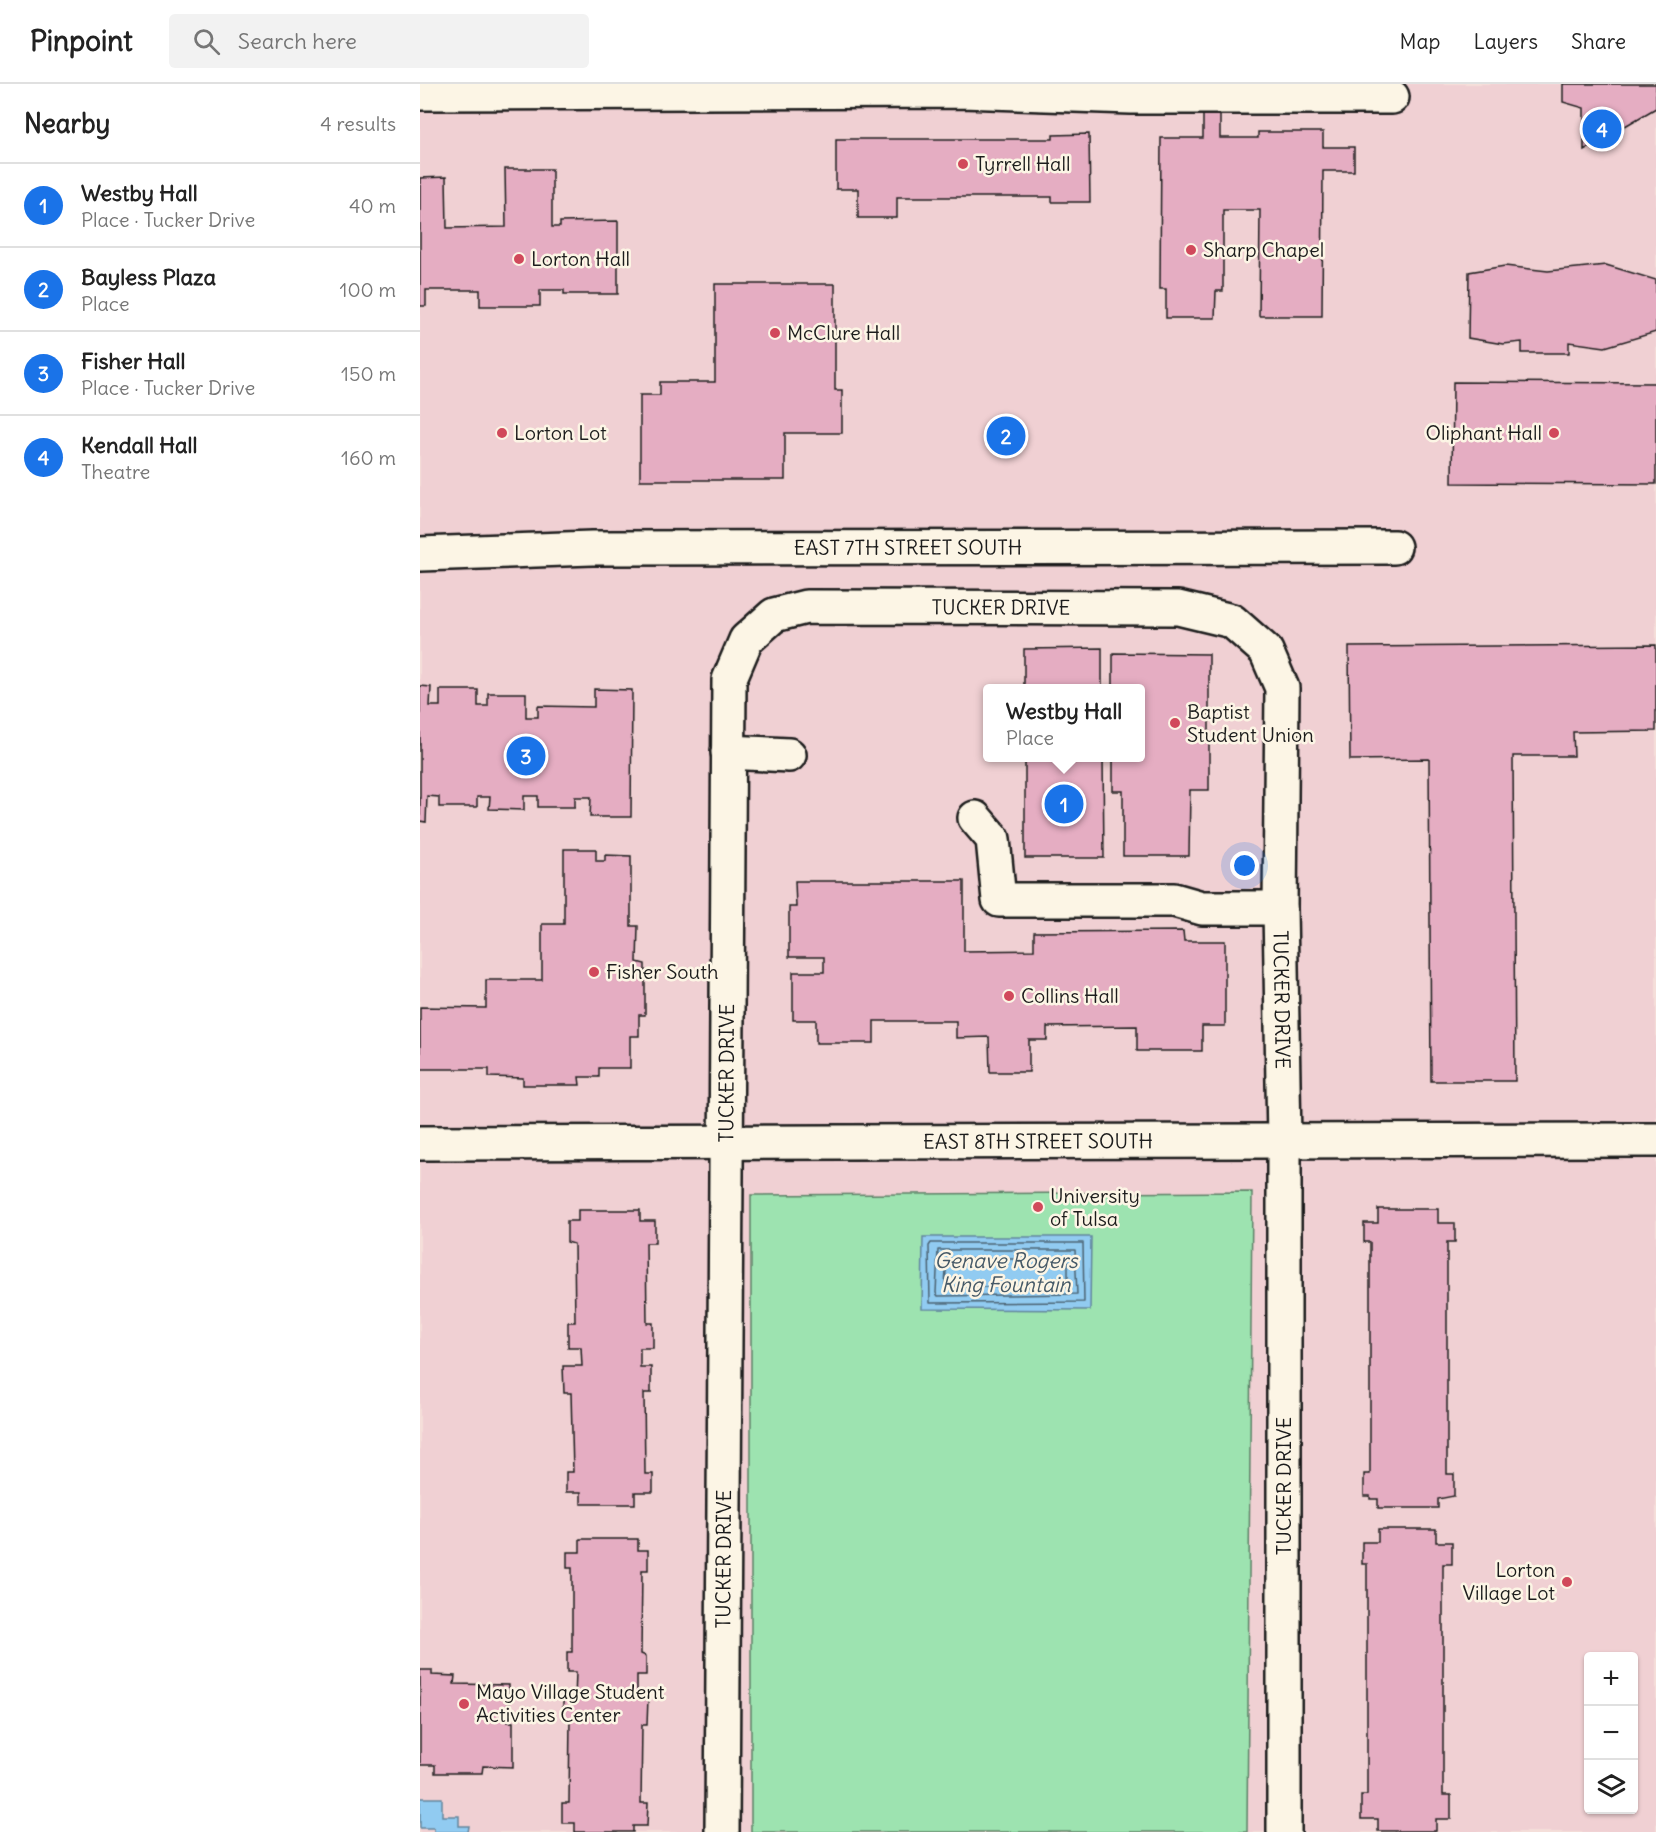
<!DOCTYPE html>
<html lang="en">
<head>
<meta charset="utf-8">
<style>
  :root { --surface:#fff; --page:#f2f2f2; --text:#222; --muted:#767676; --line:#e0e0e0; --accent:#1a73e8 }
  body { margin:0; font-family:Delius,sans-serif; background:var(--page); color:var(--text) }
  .controls { position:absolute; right:18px; bottom:18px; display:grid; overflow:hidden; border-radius:6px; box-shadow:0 2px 4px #0004 }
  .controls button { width:54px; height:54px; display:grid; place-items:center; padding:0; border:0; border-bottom:2px solid var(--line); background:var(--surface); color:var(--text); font:30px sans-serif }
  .you { position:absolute; left:825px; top:782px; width:21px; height:21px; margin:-15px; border:4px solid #fff; border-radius:50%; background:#1a73e8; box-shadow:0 0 0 9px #1a73e833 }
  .badge { display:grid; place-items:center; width:39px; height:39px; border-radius:50%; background:var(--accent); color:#fff; font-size:20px; font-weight:700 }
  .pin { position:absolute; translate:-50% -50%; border:3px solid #fff; box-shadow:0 2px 6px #0006 }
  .popup { position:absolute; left:563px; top:600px; width:162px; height:78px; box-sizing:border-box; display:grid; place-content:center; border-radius:6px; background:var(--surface); filter:drop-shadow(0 2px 4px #0005); font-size:20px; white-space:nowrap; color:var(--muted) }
  .popup b { font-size:22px; color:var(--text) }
  .popup::after { content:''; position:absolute; left:50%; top:100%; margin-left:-12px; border:12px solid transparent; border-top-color:var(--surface) }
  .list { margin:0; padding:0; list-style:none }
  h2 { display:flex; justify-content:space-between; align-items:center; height:78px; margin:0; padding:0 24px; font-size:26px }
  h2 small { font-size:20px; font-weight:400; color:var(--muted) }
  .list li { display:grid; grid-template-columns:39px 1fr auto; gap:18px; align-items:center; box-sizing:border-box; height:84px; padding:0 24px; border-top:2px solid var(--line) }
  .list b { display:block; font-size:22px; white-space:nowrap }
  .list p { margin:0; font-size:20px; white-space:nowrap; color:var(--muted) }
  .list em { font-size:20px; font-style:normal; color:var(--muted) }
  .icon { flex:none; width:33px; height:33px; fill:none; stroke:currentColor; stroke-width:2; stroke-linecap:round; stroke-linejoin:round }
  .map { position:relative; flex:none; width:1236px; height:1748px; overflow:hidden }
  header { display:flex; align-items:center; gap:36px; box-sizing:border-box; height:84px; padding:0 30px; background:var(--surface); border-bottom:2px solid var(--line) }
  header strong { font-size:28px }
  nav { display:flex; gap:33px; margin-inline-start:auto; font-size:21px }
  .search { width:420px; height:54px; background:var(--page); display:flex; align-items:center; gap:15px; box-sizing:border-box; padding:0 21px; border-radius:6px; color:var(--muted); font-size:22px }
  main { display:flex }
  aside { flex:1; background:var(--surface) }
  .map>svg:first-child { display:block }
</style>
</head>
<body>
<header>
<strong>Pinpoint</strong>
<div class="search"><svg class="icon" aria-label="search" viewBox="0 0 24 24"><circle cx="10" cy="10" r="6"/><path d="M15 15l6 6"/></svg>Search here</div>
<nav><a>Map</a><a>Layers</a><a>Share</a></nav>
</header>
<main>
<aside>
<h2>Nearby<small>4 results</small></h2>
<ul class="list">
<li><span class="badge">1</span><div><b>Westby Hall</b><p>Place · Tucker Drive</p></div><em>40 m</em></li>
<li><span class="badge">2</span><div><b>Bayless Plaza</b><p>Place</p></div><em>100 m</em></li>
<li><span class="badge">3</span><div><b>Fisher Hall</b><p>Place · Tucker Drive</p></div><em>150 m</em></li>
<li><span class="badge">4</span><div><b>Kendall Hall</b><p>Theatre</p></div><em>160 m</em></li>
</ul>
</aside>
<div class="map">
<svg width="1236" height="1748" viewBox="0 0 1236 1748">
  <rect width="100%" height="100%" fill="#f5dfda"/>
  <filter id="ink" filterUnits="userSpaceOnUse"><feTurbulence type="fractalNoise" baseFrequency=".0167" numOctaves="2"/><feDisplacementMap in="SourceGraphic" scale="12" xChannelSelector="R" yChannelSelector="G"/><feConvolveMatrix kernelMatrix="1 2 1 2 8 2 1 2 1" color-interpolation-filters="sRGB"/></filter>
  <g filter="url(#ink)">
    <path fill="#f0d0d3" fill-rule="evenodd" d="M0,0H1236V1748H0ZM568,604H720V674H568ZM1168,1572H1214V1726H1168Z"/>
    <path fill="#9de3b0" stroke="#5c8066" stroke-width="1.5" d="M832,1108L827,1748H331V1111Z"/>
    <path fill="#91cbf1" stroke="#62859c" stroke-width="1.5" d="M503,1153H671L670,1226L502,1225Z
      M0,1714H22V1732H39V1742H49L48,1748H14V1744H0Z"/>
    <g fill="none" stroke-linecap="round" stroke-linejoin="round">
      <path stroke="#4b6271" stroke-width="1.5" d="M511,1159H663L664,1218L510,1219L509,1162Z
        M518,1166H655L657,1210L518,1212L516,1209Z
        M527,1175H645L648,1178V1201L645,1203H527L525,1200Z"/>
    </g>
    <path fill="#e5adc2" stroke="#1c1c1c" stroke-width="1.5" d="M1143,0H1236V24L1164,66V24L1143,18Z
      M783,25H800V54H838V48H903V63H934V87H903L902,232H839L840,126H803V207H796L795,234H746V205H740L741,54H783Z
      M669,50L670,118H632V113H477V134H438V105H416V55H633V51Z
      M85,85H132V143H140V138L198,137V210H144V206H120V222H60V206H6V222H0V94L26,93L27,144L86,143Z
      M1186,181L1236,196V248L1185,263L1149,258V269H1102V258L1083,260L1048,254L1049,188L1085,182L1128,187Z
      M295,200H415V306H422V349H365V396H220V311H240V298H295Z
      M1033,298L1236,299V400L1032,399Z
      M1236,561V647L1153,648L1154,672H1093L1095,997H1011L1009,675L930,676L929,563Z
      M682,564V604H604V565Z
      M693,569L789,570V706H770L769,772H703V707H693V674H720V604H693Z
      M0,602L11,603L10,622H20V606H58V622H68V609H106V633H118V622L174,623V605L212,606L211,733H170L171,713H155V723H118V712H104V726L69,725L70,713H57V723H19V713L7,712L6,738L0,737Z
      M605,674H683L684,774H605Z
      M144,765H176V777H185V771L211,772V842H218L217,878L225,880V931H219V952H210V984H179V993H159L160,1001H103V994L69,993V985H0V923L66,924V896H122V840H144Z
      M375,797H544V867L614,866V848L763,847L764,857H805V942H782V967H717V942L627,943V956H609V988H570L569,953L536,954V937H454V959H396V936H373V888H404V873H369V823H376Z
      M958,1125H1018V1139H1035V1158H1027V1390H1034V1412L1018,1415V1424H958V1415H950V1412H944V1390H950V1158H944V1139H958Z
      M158,1126H220V1137H235V1159H226L227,1239H233V1264H220V1283H231V1309H224L225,1390H233V1408H215V1420H161V1408H146V1388H153L151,1309H144L143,1282H162L161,1263H148V1238H155L154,1160L147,1158V1137H158Z
      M958,1445H1016V1458H1032V1480H1023V1711H1031V1735H1016V1747H958V1735H941V1711H947V1480H942V1458H958Z
      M160,1455H218V1466H228V1486H222L221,1570L226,1572V1591H217V1614H228L227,1641H222L221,1719H228L227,1742H213V1748H155V1739H142V1719H149L150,1634H143V1615H155L156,1588H147V1568H152V1484H147V1468H160Z
      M0,1586H12V1591L35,1592L34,1600L89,1601L88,1638H93V1683L63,1682L62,1689H15V1681H0Z"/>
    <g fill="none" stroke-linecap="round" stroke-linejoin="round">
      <g stroke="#1c1c1c" stroke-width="38">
        <g id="minor">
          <path d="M0,9L542,7L711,13H972"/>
          <path id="s1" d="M0,470L172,464L974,463"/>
          <path d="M308,668L369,671"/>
          <path d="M555,734L573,755L579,816H754L782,824H860"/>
          <path id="s2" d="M0,1059L1236,1056"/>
          <path id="s3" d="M302,1748L309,596L326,556L354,531L386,523L758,524L812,537L846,567L862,604L860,824L864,1057V1748"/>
        </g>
      </g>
      <use href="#minor" stroke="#fcf5e5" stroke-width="33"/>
    </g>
  </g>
  <g fill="#d1495b" stroke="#fcf5e5" stroke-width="2">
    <circle cx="543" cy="80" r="6"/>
    <circle cx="771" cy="166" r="6"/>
    <circle cx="99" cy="175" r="6"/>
    <circle cx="355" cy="249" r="6"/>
    <circle cx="82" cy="349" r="6"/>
    <circle cx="1134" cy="349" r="6"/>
    <circle cx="755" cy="639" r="6"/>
    <circle cx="174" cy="888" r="6"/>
    <circle cx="589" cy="912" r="6"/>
    <circle cx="618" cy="1123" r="6"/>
    <circle cx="1147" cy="1498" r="6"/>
    <circle cx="44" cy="1620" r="6"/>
  </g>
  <g text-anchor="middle" stroke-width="5" stroke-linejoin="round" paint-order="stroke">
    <g font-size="20" fill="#1c1c1c" stroke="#fcf5e5" text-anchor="start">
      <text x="555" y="87">Tyrrell Hall</text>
      <text x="783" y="173">Sharp Chapel</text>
      <text x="111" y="182">Lorton Hall</text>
      <text x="367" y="256">McClure Hall</text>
      <text x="94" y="356">Lorton Lot</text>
      <text x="1122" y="356" text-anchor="end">Oliphant Hall</text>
      <text x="767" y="635">Baptist<tspan x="767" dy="23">Student Union</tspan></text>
      <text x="186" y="895">Fisher South</text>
      <text x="601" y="919">Collins Hall</text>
      <text x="630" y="1119">University<tspan x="630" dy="23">of Tulsa</tspan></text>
      <text x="1135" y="1493" text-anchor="end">Lorton<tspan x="1135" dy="23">Village Lot</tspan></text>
      <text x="56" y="1615">Mayo Village Student<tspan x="56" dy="23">Activities Center</tspan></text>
    </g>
    <g font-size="20" fill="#1c1c1c" stroke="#fcf5e5">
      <text dy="7" stroke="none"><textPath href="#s1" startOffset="488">EAST 7TH STREET SOUTH</textPath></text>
      <text dy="7" stroke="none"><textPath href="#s3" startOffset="1461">TUCKER DRIVE</textPath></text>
      <text dy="7" stroke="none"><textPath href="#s3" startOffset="2091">TUCKER DRIVE</textPath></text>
      <text dy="7" stroke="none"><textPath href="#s3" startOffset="759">TUCKER DRIVE</textPath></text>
      <text dy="7" stroke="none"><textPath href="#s2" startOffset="618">EAST 8TH STREET SOUTH</textPath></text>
      <text transform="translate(864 1402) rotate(-90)" y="7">TUCKER DRIVE</text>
      <text dy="7" stroke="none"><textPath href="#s3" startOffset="273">TUCKER DRIVE</textPath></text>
    </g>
    <g font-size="21" font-style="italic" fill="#455967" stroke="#fcf5e5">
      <text x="586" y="1184">Genave Rogers<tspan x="586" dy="24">King Fountain</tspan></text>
    </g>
  </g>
</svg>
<div class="controls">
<button>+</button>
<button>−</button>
<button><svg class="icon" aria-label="layers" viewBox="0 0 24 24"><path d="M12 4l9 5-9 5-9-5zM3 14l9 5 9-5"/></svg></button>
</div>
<div class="you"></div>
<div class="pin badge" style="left:644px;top:720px">1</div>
<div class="popup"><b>Westby Hall</b>Place</div>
<div class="pin badge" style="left:586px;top:352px">2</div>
<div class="pin badge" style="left:106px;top:672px">3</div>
<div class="pin badge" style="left:1182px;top:45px">4</div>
</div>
</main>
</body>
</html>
